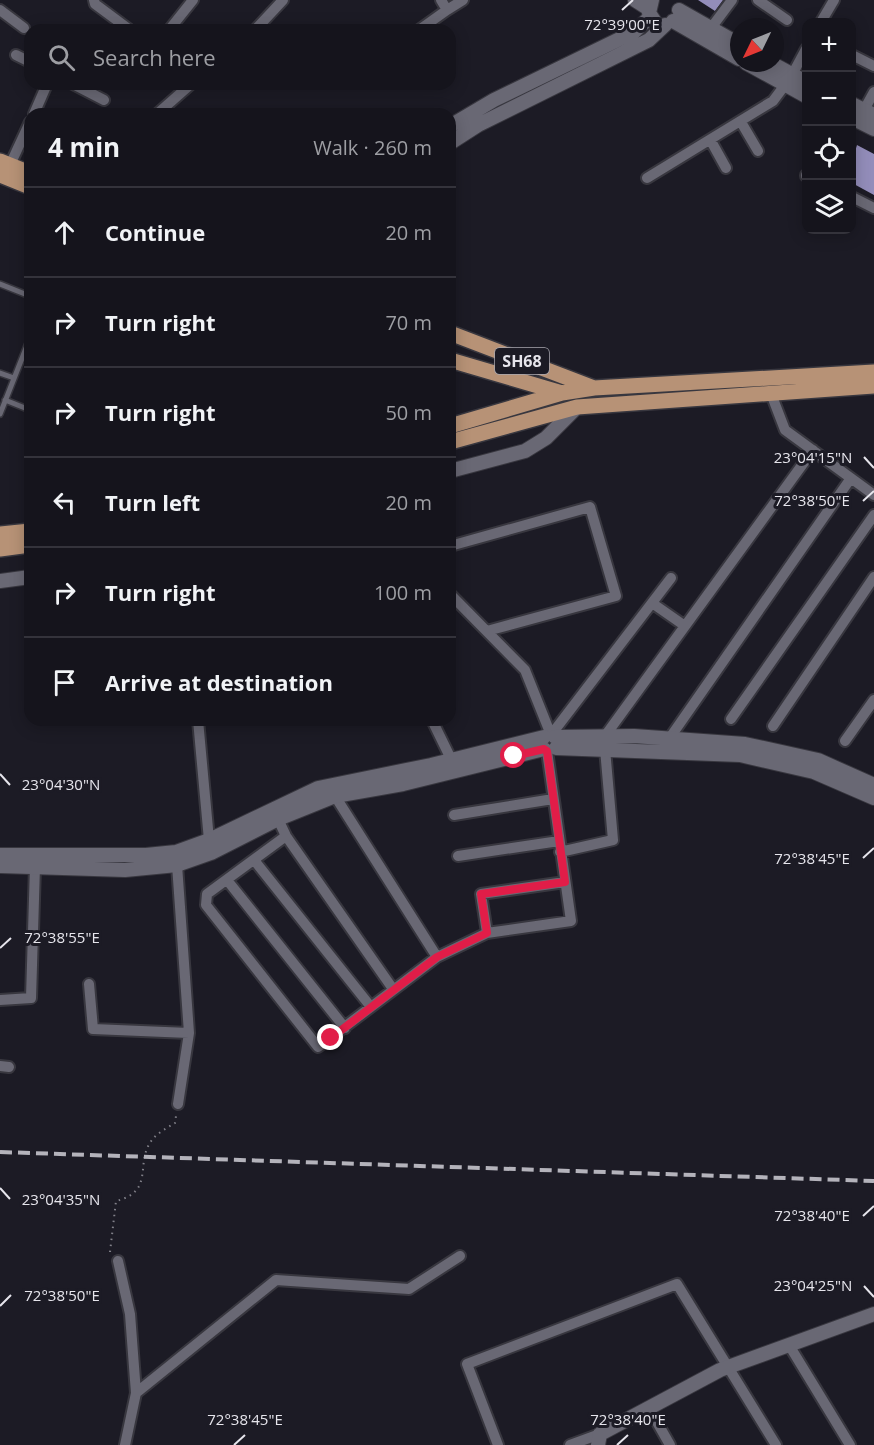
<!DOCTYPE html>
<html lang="en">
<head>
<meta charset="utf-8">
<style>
  :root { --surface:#15141c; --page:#222129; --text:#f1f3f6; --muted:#9d9ea3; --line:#34333b }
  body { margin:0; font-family:"Open Sans",sans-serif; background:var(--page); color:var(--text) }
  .controls { position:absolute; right:18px; top:18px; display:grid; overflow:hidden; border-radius:12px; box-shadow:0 3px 15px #0003 }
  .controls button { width:54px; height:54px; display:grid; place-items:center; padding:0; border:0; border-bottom:2px solid var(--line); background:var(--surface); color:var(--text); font:30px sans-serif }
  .compass { position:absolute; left:730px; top:18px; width:54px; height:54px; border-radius:50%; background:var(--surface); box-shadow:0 3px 15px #0003; rotate:227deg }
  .stop { position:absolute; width:18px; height:18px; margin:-14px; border:4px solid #e11d48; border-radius:50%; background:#fff }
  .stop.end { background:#e11d48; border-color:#fff; box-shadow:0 2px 6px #0008 }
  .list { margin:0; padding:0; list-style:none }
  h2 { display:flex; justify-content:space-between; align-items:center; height:78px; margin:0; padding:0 24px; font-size:26px }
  h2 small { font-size:20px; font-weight:400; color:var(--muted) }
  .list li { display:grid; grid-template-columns:39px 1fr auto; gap:18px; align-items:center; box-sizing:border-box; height:90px; padding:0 24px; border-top:2px solid var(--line) }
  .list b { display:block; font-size:22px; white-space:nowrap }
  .list em { font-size:20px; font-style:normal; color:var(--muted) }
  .icon { flex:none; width:33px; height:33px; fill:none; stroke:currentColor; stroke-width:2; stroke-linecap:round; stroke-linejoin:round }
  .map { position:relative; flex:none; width:874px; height:1445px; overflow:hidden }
  .search { position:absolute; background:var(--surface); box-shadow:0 3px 15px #0003; left:24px; top:24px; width:432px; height:66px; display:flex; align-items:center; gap:15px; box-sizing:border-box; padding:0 21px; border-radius:18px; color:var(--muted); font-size:22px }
  .panel { position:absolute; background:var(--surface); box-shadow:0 3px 15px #0003; left:24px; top:108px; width:432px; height:618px; border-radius:18px }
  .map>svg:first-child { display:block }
</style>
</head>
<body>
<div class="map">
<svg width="874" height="1445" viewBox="0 0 874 1445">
  <rect width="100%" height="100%" fill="#1c1b25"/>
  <path fill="#938dba" d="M698,0H723L715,11Z
    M857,145L874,154V195L852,183V161Z"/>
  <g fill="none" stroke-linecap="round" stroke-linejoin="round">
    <g stroke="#38373f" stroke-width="8">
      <path id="service" d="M0,284L30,296
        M0,373L14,378
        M5,400L30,410
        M0,414L30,338"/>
    </g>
    <g stroke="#38373f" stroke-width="14">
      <path id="minor" d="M94,0L95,4L130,30
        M441,0L447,10L463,0
        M758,0L787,20
        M0,10L24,28
        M821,22L834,0
        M711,28L732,0
        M169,30L193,0
        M255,30L283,0
        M419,30L447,10
        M16,55L30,62
        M852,55L874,66
        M792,75L806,49
        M73,84L104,100
        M864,110L874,92
        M34,114L47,84
        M157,114L191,84
        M741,122L758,151
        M711,141L726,168
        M10,165L30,122
        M806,175V176
        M647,178L773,101L785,85
        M852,197L874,208
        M770,391L785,430L874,495
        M450,546L590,507L616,596L487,631
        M450,594L525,670L551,735L671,578
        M652,603L685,626
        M731,719L874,515
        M198,720L209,840
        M432,720L452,761
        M773,726L874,577
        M605,736L813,450
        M669,739L851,478
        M845,741L874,700
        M547,751L571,921L487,933L481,894L565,882
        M454,815L553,799
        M278,819L286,836L393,989
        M286,836L207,894L206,905L318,1047L437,957L335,796
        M560,852L613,840L605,749
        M458,856L559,841
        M254,860L371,1007
        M227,880L345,1028
        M437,957L487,933
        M89,984L93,1029L189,1033L177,865
        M0,1000L31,998L35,866
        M0,1066L9,1067
        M178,1104L189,1033
        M118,1261L130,1314L136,1393L125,1445
        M789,1345L850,1445
        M136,1393L276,1280L409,1289L460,1256
        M649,1408L670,1445
        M498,1445L467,1364L677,1284L776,1445
        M570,1445L600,1434"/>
    </g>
    <g stroke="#38373f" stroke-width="16">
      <path id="tertiary" d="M635,0L649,9
        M652,0L649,13L655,22
        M679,10L739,44
        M673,21L739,59
        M746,63L806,96
        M771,63L806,82
        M852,104L874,115
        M852,118L874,129
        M450,126L494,100L634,32L650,17
        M450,143L478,125L649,40L665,25
        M450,471L525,451L546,438L577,407
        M0,581L30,577
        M555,737L634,736L745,744L818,760L874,785
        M556,748L740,755L814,772L874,798
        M0,855H146L176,852L209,840L318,788L431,765L544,737
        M0,866L125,870L177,865L211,853L278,819L335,796L403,784L544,749
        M598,1445L600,1434L720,1370L874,1314"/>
    </g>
    <g stroke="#38373f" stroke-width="18">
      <path id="primary" d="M0,161L30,173
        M0,175L30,187
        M450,333L594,388
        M450,360L562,393
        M450,426L562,393L594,388L874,372
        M450,442L577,407L874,386
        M0,534L30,531
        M0,549L30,545"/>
    </g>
    <path stroke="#818089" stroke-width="2" stroke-dasharray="1.5 4.5" stroke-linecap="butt" d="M110,1252L116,1201C156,1191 134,1163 152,1140C157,1133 167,1128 175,1123L176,1116"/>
    <use href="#service" stroke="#696874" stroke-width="5"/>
    <use href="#minor" stroke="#696874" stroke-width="10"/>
    <use href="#tertiary" stroke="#696874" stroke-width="14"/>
    <use href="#primary" stroke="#b79276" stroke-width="15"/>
    <path stroke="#b4b3bb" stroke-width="4" stroke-dasharray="12 6" stroke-linecap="butt" d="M0,1152L874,1181"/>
  </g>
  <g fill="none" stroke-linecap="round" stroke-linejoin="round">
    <path stroke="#e11d48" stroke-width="8" d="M331,1038L437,957L487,933L481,894L565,882L547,751L544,749L514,756"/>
  </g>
  <path fill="none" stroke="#e6e5ec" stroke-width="2" d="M622,10L633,0M864,457L874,468M863,501L874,491M0,774L10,785M863,858L874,848M0,948L11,938M0,1188L10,1199M863,1216L874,1206M864,1286L874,1297M0,1306L11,1295M234,1445L245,1435M617,1445L628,1435"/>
  <g text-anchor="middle" stroke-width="6" stroke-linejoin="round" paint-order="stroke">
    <rect fill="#1c1b25" stroke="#a9a8b0" stroke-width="1.5" x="495" y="348" width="54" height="26" rx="4.5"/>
    <g font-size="16" font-weight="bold" fill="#e6e5ec">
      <text x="522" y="367">SH68</text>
    </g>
  </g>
  <g font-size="15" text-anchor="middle" fill="#e6e5ec" stroke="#1c1b25" stroke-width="6" stroke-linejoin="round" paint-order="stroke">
    <text x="622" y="30">72°39'00"E</text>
    <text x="813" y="463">23°04'15"N</text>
    <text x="812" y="506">72°38'50"E</text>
    <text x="61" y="790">23°04'30"N</text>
    <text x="812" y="864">72°38'45"E</text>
    <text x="62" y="943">72°38'55"E</text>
    <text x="61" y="1205">23°04'35"N</text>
    <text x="812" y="1221">72°38'40"E</text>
    <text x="813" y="1291">23°04'25"N</text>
    <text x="62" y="1301">72°38'50"E</text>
    <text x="245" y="1425">72°38'45"E</text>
    <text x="628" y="1425">72°38'40"E</text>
  </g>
</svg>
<div class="controls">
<button>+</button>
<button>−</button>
<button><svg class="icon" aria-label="locate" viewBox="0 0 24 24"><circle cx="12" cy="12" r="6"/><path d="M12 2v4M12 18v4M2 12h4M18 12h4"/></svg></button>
<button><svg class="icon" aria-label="layers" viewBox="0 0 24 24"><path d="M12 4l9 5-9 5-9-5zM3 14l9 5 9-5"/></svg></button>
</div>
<svg class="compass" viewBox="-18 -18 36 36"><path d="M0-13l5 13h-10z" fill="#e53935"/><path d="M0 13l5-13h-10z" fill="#9d9ea3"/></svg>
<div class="stop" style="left:514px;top:756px"></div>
<div class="stop end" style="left:331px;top:1038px"></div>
<div class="search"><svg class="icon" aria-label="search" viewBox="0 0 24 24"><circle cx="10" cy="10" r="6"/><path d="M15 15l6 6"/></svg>Search here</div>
<section class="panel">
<h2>4 min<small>Walk · 260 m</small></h2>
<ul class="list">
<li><svg class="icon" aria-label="ahead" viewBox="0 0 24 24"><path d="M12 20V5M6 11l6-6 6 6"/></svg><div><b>Continue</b></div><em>20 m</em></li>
<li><svg class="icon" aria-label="right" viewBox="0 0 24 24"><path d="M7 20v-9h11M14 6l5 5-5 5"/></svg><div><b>Turn right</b></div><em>70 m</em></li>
<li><svg class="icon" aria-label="right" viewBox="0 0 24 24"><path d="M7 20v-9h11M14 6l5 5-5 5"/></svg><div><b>Turn right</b></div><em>50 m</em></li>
<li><svg class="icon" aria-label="left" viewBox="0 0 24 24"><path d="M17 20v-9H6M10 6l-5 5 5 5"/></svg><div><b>Turn left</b></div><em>20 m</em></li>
<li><svg class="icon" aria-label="right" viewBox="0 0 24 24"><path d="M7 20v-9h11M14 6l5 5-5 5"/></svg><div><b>Turn right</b></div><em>100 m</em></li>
<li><svg class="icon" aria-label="arrive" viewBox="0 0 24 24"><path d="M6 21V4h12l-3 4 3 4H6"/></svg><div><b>Arrive at destination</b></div></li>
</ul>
</section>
</div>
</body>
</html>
